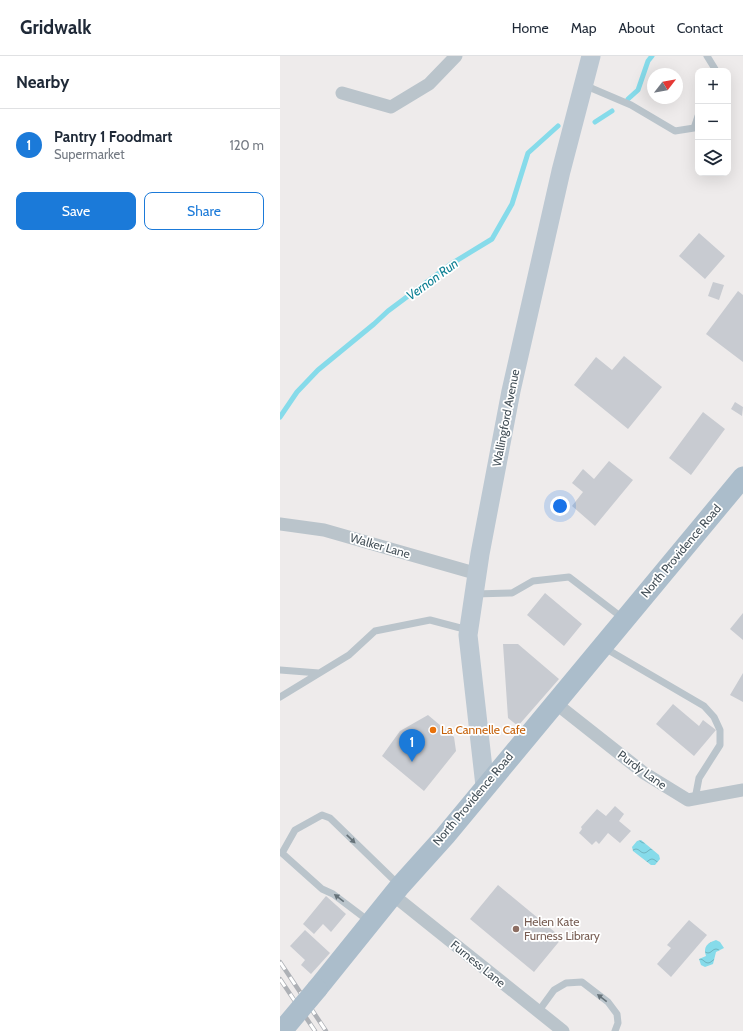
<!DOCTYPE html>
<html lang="en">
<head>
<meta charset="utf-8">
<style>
  :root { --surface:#fff; --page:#f6f6f7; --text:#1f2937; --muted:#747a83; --line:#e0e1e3; --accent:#1b7ad9 }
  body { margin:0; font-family:Cabin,sans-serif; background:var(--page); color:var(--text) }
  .controls { position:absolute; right:12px; top:12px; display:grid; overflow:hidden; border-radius:8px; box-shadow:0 4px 16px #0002 }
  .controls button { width:36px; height:36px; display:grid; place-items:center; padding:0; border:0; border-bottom:1px solid var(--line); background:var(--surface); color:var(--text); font:20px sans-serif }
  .compass { position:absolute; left:367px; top:12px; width:36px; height:36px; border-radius:50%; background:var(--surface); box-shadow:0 4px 16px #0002; rotate:59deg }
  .you { position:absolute; left:280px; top:450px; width:14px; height:14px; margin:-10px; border:3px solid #fff; border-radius:50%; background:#1a73e8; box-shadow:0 0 0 6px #1a73e833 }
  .badge { display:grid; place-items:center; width:26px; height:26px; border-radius:50%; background:var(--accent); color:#fff; font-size:13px; font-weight:700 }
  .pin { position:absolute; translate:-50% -33px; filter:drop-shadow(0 1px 2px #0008) }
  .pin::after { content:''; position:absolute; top:21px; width:14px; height:12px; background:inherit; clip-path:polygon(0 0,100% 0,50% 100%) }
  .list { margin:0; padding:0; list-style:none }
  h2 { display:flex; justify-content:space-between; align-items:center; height:52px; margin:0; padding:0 16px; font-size:17px }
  h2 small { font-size:13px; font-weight:400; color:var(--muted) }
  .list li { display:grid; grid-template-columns:26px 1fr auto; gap:12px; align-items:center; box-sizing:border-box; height:72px; padding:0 16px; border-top:1px solid var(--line) }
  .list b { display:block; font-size:15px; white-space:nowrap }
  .list p { margin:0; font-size:13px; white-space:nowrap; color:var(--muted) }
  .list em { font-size:13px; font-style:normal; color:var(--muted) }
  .actions { display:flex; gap:8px; padding:12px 16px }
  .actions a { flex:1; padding:9px 0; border:1px solid var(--accent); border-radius:8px; text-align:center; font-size:14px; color:var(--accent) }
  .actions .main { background:var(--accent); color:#fff }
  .icon { flex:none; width:22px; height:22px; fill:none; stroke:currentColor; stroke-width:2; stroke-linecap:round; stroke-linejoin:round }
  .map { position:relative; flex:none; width:463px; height:975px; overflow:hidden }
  header { display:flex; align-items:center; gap:24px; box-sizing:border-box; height:56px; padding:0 20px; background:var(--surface); border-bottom:1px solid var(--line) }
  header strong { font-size:19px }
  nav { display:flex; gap:22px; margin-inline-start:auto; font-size:14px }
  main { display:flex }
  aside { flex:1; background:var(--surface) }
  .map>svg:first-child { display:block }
</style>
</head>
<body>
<header>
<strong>Gridwalk</strong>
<nav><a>Home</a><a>Map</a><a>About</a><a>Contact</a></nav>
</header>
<main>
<aside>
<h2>Nearby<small></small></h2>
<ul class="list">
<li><span class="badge">1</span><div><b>Pantry 1 Foodmart</b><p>Supermarket</p></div><em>120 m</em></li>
</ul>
<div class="actions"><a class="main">Save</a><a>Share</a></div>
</aside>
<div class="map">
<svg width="463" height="975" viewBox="0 0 463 975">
  <defs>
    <pattern id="water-waves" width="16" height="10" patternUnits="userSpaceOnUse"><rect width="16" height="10" fill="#86dbea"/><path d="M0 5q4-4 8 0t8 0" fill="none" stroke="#6fb4c0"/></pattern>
  </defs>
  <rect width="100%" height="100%" fill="#eeebeb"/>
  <path fill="url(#water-waves)" d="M361,784L379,799L380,803L375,809H371L353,795L352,791L357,785Z
    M436,884L440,886L444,892L436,896L433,908L425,911L421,909L419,903L426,900C423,891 427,887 436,884Z"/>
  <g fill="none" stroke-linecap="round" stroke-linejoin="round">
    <path stroke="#86dbea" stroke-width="5" d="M348,43L358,34L368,5L372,0
      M315,66L332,55
      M0,361L17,336L38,314L94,268L108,255L171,208L212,183L232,148L248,97L278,70"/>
  </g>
  <path fill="#c8cbd1" d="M419,177L445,200L425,223L399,200Z
    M433,226L444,229L439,244L428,240Z
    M458,235L463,239V306L426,278Z
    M344,300L382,331L348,373L294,329L316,301L332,314Z
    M455,346L463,351L462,360L451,353Z
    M423,356L445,373L411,419L389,402Z
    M329,405L353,424L315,470L292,450L303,436L292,427L303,413L314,423Z
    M265,537L302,568L284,590L247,559Z
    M463,557V584L450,573Z
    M223,588H238L279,623L238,670L228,662Z
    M463,617V646L450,639Z
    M393,648L419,670L423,664L436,674L414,700L376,668Z
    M148,659L174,681L176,695L144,735L102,700L120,675Z
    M335,750L344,758L339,765L351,775L340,787L328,777L319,788L316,785L312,789L299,777L302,773L301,771L317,753L326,760Z
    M218,829L282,882L254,916L190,863Z
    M46,840L66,858L51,876L43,868L34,878L23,868Z
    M409,864L427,879L391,921L377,908L391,892L387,889Z
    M25,874L50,897L31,918L21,909L25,904L10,890Z"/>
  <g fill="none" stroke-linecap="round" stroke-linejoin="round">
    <path stroke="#bac4cb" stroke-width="7" d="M427,0L435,13L434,15
      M304,29L351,49L395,75L414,72L418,60
      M195,538L232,537L253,525L289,521L344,563
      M323,591L424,650L434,661L440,674V689L419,722L415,743
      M0,614L39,617
      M0,641L69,599L95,575L150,564L188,574
      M90,866L53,838L42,833L2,797L15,774L42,759L50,762L119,829
      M258,956L274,934L286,927L302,926L328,946L337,958L338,967L335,975"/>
    <path stroke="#bac4cb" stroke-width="13" d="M62,37L111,51L149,28L176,0
      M0,468L44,474L198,518
      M274,646L364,717L408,744L463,734
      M113,839L283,975"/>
    <path stroke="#bcc8d2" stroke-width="19" d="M205,730L188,579L200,498L231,335L281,115L311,0"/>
    <path stroke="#abbdcb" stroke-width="21" d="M37,933L120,830L165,780L463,421"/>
    <g stroke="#aeb1b6" stroke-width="4.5">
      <path id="rail" d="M0,906L46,975
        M0,923L35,975"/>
    </g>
    <use href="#rail" stroke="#fff" stroke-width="3" stroke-dasharray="9" stroke-linecap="butt"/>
    <path stroke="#abbdcb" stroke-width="21" d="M6,970L37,933"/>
  </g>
  <defs><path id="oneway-solid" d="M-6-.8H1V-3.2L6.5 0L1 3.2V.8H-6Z"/></defs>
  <g fill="#67737a">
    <use href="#oneway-solid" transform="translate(71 783) rotate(44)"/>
    <use href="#oneway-solid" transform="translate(59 842) rotate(-143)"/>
    <use href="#oneway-solid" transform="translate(322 942) rotate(-142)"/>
  </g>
  <circle fill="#e8710a" stroke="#fff" stroke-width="1.5" cx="153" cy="674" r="4"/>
  <circle fill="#8d6e63" stroke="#fff" stroke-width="1.5" cx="236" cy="873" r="4"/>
  <g text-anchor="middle" stroke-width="3.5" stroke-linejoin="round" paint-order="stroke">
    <g font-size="12" fill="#445058" stroke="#fff">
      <text transform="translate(226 362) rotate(-79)" y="4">Wallingford Avenue</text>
      <text transform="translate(100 490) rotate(16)" y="4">Walker Lane</text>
      <text transform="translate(401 495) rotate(-50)" y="4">North Providence Road</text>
      <text transform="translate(362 714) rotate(36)" y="4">Purdy Lane</text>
      <text transform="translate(193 743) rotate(-50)" y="4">North Providence Road</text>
      <text transform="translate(198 908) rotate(39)" y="4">Furness Lane</text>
    </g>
    <g font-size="12" fill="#c56008" stroke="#fff" text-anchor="start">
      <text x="161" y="678">La Cannelle Cafe</text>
    </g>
    <g font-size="12" fill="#785e54" stroke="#fff" text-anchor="start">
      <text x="244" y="870">Helen Kate<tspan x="244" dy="14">Furness Library</tspan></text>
    </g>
    <g font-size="13" font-style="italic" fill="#0e8094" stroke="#fff">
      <text transform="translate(152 223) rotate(-36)" y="5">Vernon Run</text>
    </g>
  </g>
</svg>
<div class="controls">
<button>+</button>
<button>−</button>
<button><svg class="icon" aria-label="layers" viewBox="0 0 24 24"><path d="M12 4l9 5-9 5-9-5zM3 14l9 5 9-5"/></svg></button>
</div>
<svg class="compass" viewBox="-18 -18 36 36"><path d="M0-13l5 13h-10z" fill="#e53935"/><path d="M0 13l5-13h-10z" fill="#747a83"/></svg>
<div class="you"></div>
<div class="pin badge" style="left:132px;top:706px">1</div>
</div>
</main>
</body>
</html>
